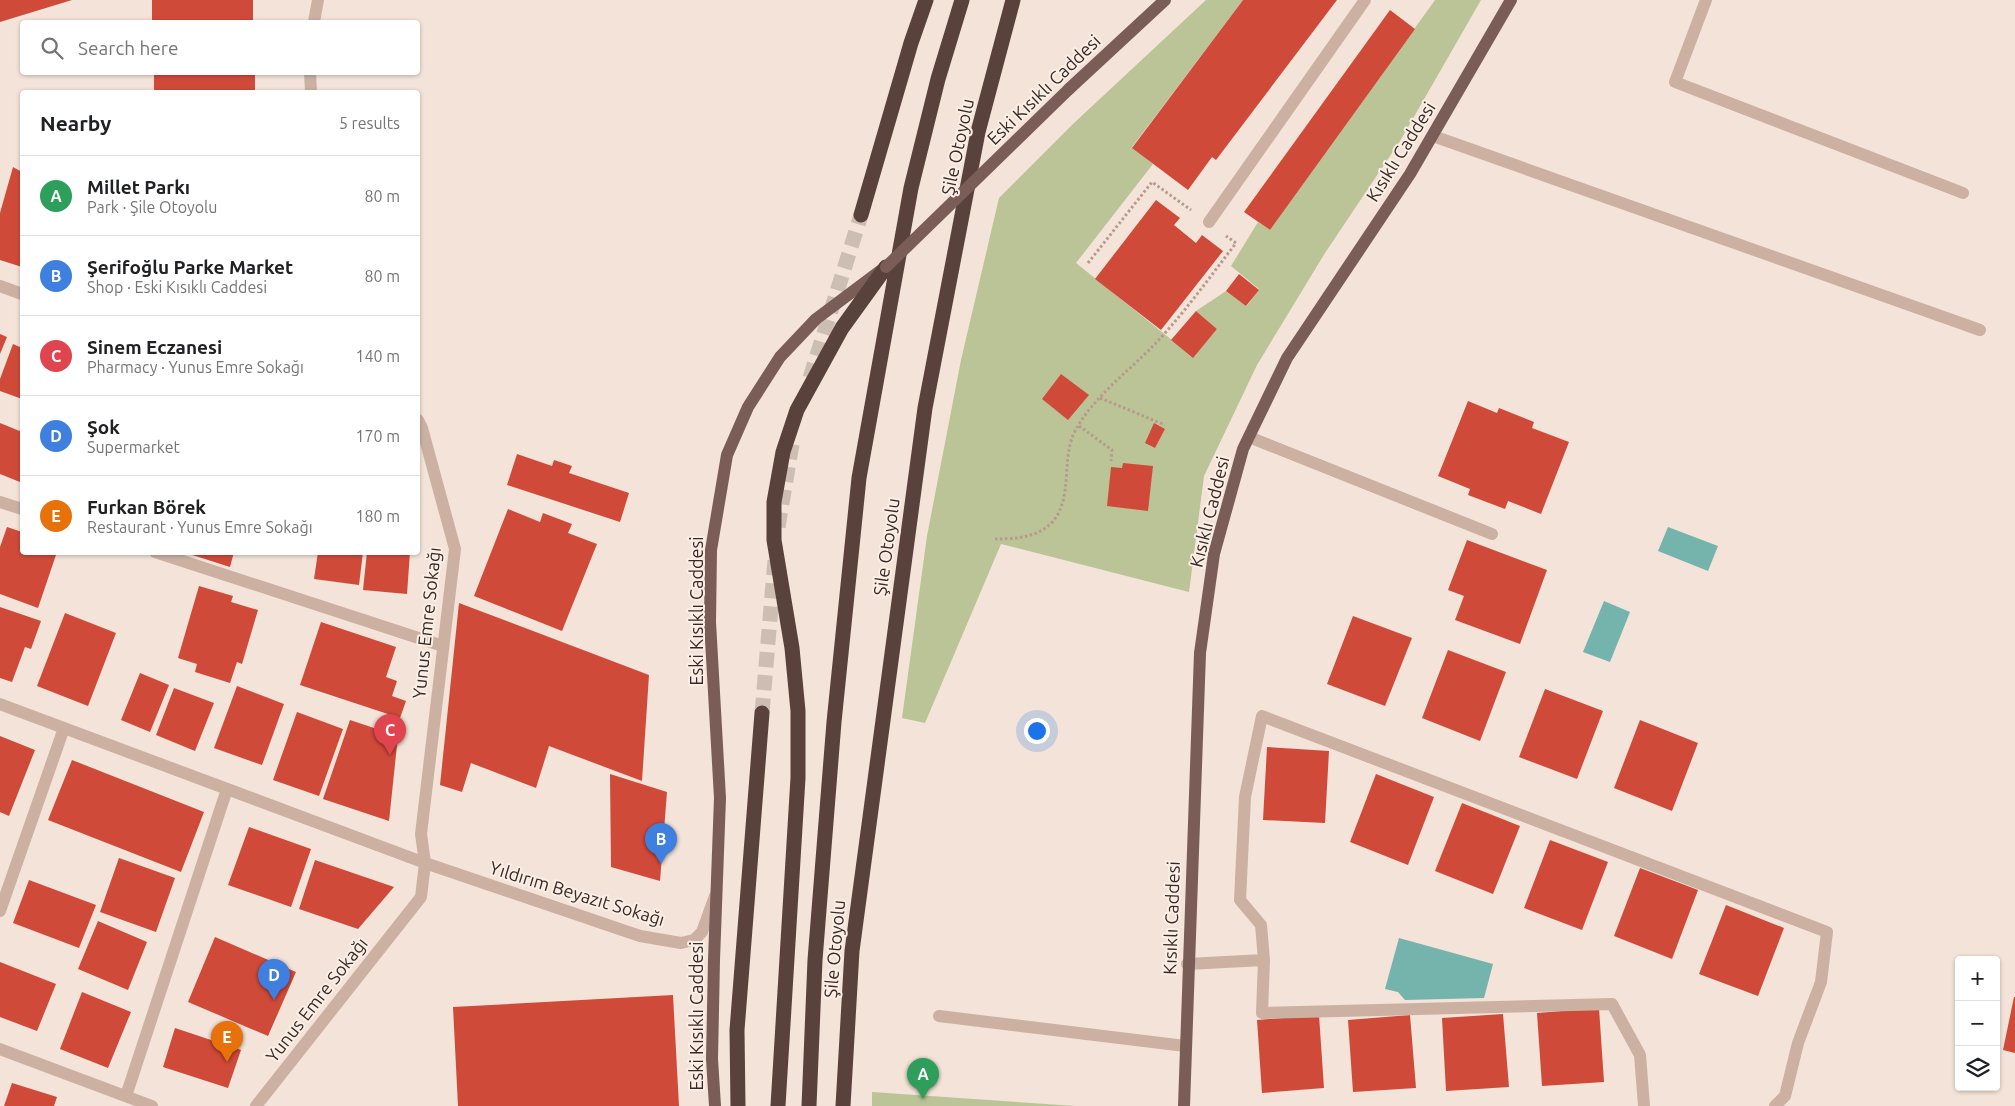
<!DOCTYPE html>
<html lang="en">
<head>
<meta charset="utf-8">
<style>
  :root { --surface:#fff; --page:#f2f2f2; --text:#202124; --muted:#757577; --line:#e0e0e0; --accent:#db2777 }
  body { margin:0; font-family:Ubuntu,sans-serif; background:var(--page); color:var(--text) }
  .controls { position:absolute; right:15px; bottom:15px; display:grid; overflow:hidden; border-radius:5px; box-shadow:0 1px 4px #0004 }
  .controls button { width:45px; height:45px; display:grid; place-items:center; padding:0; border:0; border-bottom:1px solid var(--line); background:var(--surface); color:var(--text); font:25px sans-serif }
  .you { position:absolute; left:1036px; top:730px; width:18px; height:18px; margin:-12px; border:4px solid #fff; border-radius:50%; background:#1a73e8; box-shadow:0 0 0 8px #1a73e833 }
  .badge { display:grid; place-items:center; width:32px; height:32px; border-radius:50%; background:var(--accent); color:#fff; font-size:16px; font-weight:700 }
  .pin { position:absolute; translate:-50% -41px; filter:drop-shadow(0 1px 2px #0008) }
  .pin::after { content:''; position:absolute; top:26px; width:18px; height:15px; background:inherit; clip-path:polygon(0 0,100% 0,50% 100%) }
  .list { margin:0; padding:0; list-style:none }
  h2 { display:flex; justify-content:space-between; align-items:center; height:65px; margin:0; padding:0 20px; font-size:21px }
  h2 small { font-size:16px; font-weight:400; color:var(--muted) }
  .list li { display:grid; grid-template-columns:32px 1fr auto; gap:15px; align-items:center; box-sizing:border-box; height:80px; padding:0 20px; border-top:1px solid var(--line) }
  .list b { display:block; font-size:19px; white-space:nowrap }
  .list p { margin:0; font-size:16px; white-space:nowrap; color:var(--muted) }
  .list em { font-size:16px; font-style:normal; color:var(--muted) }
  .icon { flex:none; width:28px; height:28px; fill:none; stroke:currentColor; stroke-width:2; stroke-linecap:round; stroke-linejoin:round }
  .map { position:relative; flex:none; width:2015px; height:1106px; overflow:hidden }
  .search { position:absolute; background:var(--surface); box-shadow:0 1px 4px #0004; left:20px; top:20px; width:400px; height:55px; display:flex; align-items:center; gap:12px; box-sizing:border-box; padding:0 18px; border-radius:5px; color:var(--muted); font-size:19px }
  .panel { position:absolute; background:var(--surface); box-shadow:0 1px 4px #0004; left:20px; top:90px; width:400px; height:465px; border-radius:5px }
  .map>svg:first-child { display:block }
</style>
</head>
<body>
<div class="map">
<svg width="2015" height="1106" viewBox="0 0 2015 1106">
  <rect width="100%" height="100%" fill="#f3e3d8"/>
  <path fill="#bbc497" d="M1206,0H1243L1132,147L1153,164L1076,263L1193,357L1217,329L1196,311L1226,291L1247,306L1259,289L1231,266L1258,222L1270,230L1435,0H1481L1400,141L1325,253L1257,365L1204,476L1189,592L1001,544L925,723L902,718L927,536L961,360L999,198L1074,123Z
    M872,1092L1076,1106H872Z"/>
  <path fill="#75b3ad" d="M1668,527L1718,546L1708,571L1658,551Z
    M1604,601L1630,612L1610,662L1583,652Z
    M1399,938L1493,964L1484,998L1405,1000L1398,992L1385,989Z"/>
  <path fill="#d04a39" d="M0,0H72L0,22Z
    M152,0H253V22H152Z
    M1243,0H1337L1216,160L1212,157L1188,190L1132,148Z
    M1390,10L1415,29L1270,230L1244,212Z
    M154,72H255V92H154Z
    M13,167L22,172V267L0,260V213Z
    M1156,200L1180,218L1174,225L1196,243L1202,235L1223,251L1161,330L1095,279Z
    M1239,274L1259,290L1246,306L1226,291Z
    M1196,311L1217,329L1193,358L1171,340Z
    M0,334L7,337L0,354Z
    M13,344L22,348V399L0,391V379Z
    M1061,374L1089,395L1068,420L1042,399Z
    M1468,401L1497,413L1499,408L1534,422L1532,428L1569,442L1541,514L1508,501L1505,509L1468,495L1470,489L1438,476Z
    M0,423L22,432V475L20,482L0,474Z
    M1154,423L1165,429L1155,448L1145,443Z
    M517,454L552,466L554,460L572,466L569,473L629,493L620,522L507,485Z
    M1123,463L1153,466L1148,511L1107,506L1111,467L1122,468Z
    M508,509L540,522L543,513L572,524L568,533L597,544L562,631L474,596Z
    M7,527L22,532V552H57L38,608L0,594V547Z
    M1467,540L1547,570L1520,644L1455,620L1464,596L1448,590Z
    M183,552H234L230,567Z
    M318,552H363L359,585L314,579Z
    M367,552H410L407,594L363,590Z
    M199,586L233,596L231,602L258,610L242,664L237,662L230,683L195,672L197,664L178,658Z
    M459,603L649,675L642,781L549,746L536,788L471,763L462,792L440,785Z
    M0,607L41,621L31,649L25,647L12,682L0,678Z
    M65,613L116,633L88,706L37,686Z
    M1353,616L1412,638L1385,706L1327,684Z
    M321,622L396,647L386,677L397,681L392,696L406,701L400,718L300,685Z
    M1448,650L1506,672L1480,741L1422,718Z
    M140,673L169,685L150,732L121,720Z
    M237,686L284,704L262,765L214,748Z
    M174,688L214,703L195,751L156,735Z
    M1545,689L1603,711L1577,779L1519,757Z
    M297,712L343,729L319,796L273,780Z
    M350,720L398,736L389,821L323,799Z
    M1640,720L1698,743L1672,811L1614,788Z
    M0,736L35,750L9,816L0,812Z
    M1267,747L1329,751L1325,823L1263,820Z
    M72,760L204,812L181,872L48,820Z
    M610,774L667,792L660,881L611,867Z
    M1376,774L1434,797L1408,865L1350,842Z
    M1462,803L1520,826L1493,894L1435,871Z
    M249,827L311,849L291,907L228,885Z
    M1550,840L1608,862L1582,930L1524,908Z
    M119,858L175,878L156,932L100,912Z
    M315,860L394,887L358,929L299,909Z
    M1640,868L1698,890L1672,959L1614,936Z
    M29,880L96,905L79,948L13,923Z
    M1726,905L1784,928L1758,996L1699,974Z
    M98,921L147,942L128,990L78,969Z
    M215,937L296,972L268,1036L188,1002Z
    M0,962L56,984L37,1031L0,1017Z
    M82,992L131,1012L108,1068L60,1049Z
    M673,995L679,1106H458L453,1007Z
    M2014,997H2015V1053L2003,1050Z
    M1599,1008L1604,1082L1542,1086L1537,1013Z
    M1503,1014L1509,1087L1446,1091L1442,1018Z
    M1319,1015L1324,1088L1262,1093L1257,1020Z
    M1410,1015L1416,1088L1353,1092L1348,1020Z
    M175,1028L241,1050L228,1088L163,1067Z
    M12,1083L57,1097L54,1106H4Z"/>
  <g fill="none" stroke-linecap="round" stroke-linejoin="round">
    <path stroke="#cdbeb4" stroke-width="15" stroke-dasharray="15 8" stroke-linecap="butt" d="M810,378L861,215
      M778,527L792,444
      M762,713L775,560"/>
    <path stroke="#b89a8d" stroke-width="3" stroke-dasharray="2.5 2.5" stroke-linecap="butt" d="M1088,263L1152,182L1191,210
      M1100,398L1165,425
      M1079,426L1112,450L1111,461
      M995,539C1016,539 1041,537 1054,520C1073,496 1061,458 1075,431C1096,392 1137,366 1165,333C1190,305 1213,273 1236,243L1226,236"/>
    <path stroke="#ccb1a3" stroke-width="12" d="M1706,0L1675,82L1963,193
      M314,22L318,0
      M310,72L311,92
      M1433,136L1980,330
      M1209,222L1365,0
      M0,286L22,294
      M1249,437L1492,534
      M0,502L22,509
      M155,552L443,646
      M0,704L425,863L640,936L681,943L694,940L702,932L715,896
      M0,911L64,728
      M1187,964L1264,960
      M939,1016L1185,1046
      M0,1049L152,1106
      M126,1096L227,789
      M256,1106L421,897L425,863L421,834L455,549L422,428L418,420
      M1644,1106L1640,1055L1612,1004L1262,1013L1264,960L1261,925L1240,900L1245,797L1262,716L1827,932L1821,982L1798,1043L1785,1096L1775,1106"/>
    <path stroke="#7a5d56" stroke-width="12" d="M1069,89L1165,0
      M715,1106L712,1059L714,960L720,798L710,622L711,550L727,455L748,407L780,357L816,319L880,271
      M1184,1106L1200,653L1214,554L1243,449L1287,358L1410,174L1511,0"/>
    <path stroke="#59413c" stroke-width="15" d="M861,215L911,43L926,0
      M738,1106L737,1030L762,713
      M778,1106L798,778V711L792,648L774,540V502L783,452L797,410L842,328L886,267
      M809,1106L815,960L834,722L859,478L911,188L938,79L962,0
      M843,1106L852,951L925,408L978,132L1013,0"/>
    <path stroke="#7a5d56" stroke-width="12" d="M886,267L1069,89"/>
  </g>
  <g text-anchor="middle" stroke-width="4" stroke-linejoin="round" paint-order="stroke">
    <g font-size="18" fill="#372926" stroke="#fbeee5">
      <text transform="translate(1044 90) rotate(-44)" y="6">Eski Kısıklı Caddesi</text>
      <text transform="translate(958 147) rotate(-78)" y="6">Şile Otoyolu</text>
      <text transform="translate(1401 152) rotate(-58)" y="6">Kısıklı Caddesi</text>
      <text transform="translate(1210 512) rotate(-76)" y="6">Kısıklı Caddesi</text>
      <text transform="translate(887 547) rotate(-82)" y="6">Şile Otoyolu</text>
      <text transform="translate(697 611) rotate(-90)" y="6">Eski Kısıklı Caddesi</text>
      <text transform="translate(427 623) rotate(-84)" y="6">Yunus Emre Sokağı</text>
      <text transform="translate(577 894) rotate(17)" y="6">Yıldırım Beyazıt Sokağı</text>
      <text transform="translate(1172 918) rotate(-88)" y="6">Kısıklı Caddesi</text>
      <text transform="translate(835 949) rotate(-85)" y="6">Şile Otoyolu</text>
      <text transform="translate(317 1000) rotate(-52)" y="6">Yunus Emre Sokağı</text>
      <text transform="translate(697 1016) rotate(-90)" y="6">Eski Kısıklı Caddesi</text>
    </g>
  </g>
</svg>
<div class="controls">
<button>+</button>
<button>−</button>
<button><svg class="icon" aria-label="layers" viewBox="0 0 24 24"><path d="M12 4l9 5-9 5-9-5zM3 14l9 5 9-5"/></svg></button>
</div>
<div class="you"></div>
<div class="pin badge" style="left:923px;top:1099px;background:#2e9e5b">A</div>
<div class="pin badge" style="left:661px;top:864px;background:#3f7fe0">B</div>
<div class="pin badge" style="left:390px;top:755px;background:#e0444e">C</div>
<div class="pin badge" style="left:274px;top:1000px;background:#3f7fe0">D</div>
<div class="pin badge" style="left:227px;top:1062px;background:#e8710a">E</div>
<div class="search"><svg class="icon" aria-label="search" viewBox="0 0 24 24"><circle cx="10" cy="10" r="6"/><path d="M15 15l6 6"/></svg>Search here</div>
<section class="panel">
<h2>Nearby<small>5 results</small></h2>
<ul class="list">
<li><span class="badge" style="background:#2e9e5b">A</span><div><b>Millet Parkı</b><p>Park · Şile Otoyolu</p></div><em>80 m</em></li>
<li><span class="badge" style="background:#3f7fe0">B</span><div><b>Şerifoğlu Parke Market</b><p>Shop · Eski Kısıklı Caddesi</p></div><em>80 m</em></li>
<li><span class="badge" style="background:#e0444e">C</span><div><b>Sinem Eczanesi</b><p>Pharmacy · Yunus Emre Sokağı</p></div><em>140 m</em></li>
<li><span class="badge" style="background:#3f7fe0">D</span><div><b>Şok</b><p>Supermarket</p></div><em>170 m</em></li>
<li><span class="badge" style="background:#e8710a">E</span><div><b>Furkan Börek</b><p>Restaurant · Yunus Emre Sokağı</p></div><em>180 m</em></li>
</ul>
</section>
</div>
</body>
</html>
